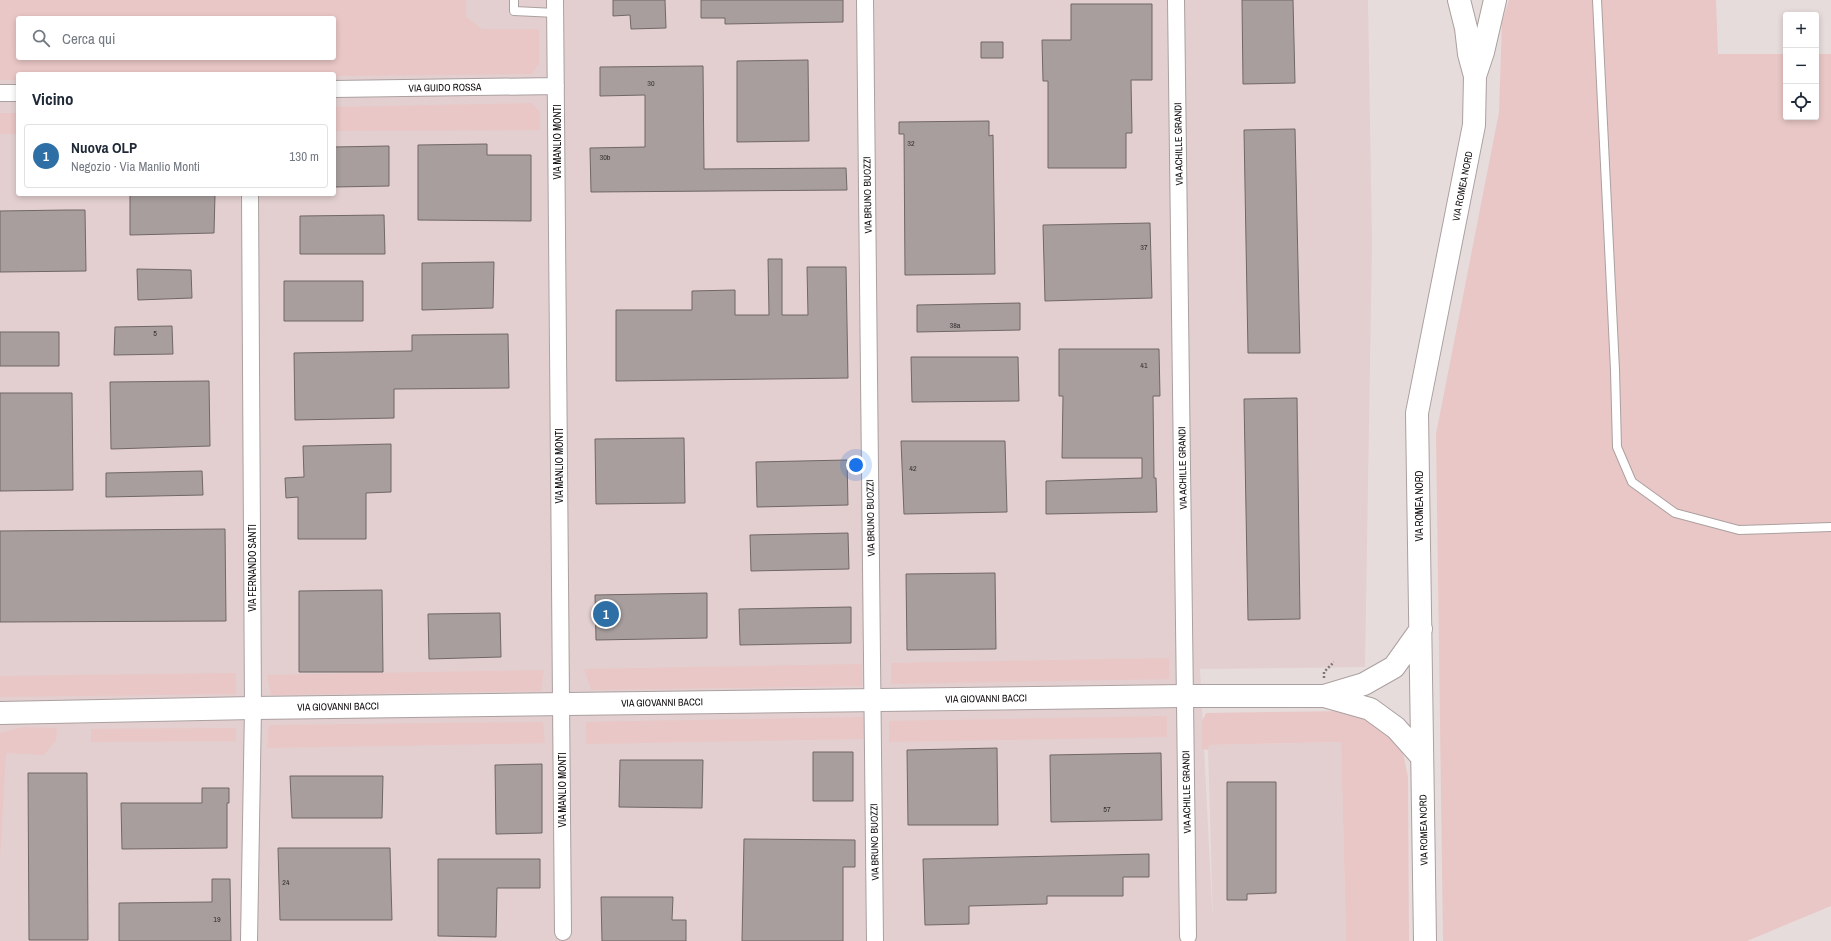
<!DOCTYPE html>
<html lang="it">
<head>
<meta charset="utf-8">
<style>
  :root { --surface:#fff; --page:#f2f2f3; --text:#1f2937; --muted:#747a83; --line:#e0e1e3; --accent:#2e70a6 }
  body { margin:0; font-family:"Archivo Narrow",sans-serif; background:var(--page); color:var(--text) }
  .controls { position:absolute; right:12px; top:12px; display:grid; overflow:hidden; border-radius:4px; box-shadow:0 2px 6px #0003 }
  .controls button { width:36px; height:36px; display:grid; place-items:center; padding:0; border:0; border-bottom:1px solid var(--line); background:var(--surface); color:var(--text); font:20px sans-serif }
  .you { position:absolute; left:856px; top:465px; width:14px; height:14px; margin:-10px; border:3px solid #fff; border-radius:50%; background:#1a73e8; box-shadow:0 0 0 6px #1a73e833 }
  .badge { display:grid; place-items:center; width:26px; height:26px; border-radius:50%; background:var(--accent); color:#fff; font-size:13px; font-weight:700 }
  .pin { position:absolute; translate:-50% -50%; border:2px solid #fff; box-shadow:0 1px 4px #0006 }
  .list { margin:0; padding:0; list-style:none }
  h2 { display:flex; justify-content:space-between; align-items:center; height:52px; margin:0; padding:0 16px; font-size:17px }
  h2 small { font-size:13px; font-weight:400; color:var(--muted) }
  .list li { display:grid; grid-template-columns:26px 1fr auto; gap:12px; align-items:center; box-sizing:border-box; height:64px; margin:0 8px 8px; padding:0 8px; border:1px solid var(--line); border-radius:4px }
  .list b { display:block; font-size:15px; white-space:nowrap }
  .list p { margin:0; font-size:13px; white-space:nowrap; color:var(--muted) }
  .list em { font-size:13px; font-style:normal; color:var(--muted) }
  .icon { flex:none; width:22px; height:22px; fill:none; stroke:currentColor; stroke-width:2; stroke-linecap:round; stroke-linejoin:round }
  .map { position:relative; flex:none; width:1831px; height:941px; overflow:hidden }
  .search { position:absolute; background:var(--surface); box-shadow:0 2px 6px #0003; left:16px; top:16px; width:320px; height:44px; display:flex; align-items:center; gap:10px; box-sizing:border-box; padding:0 14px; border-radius:4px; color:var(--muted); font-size:15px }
  .panel { position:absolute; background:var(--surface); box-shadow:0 2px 6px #0003; left:16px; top:72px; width:320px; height:124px; border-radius:4px }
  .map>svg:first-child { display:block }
</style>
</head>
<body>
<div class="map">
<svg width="1831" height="941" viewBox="0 0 1831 941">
  <rect width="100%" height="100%" fill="#e7dcdc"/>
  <path fill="#e3cfcf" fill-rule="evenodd" d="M0,0H1368L1372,243L1365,667L1200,669L1213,925L1208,745L1341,742L1346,941H0ZM18,18H334V58H18ZM18,74H334V194H18Z"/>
  <path fill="#e9c7c6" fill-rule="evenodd" d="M0,0H466V17L482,29H539V64L532,74L334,76V74H18V80H0ZM18,18H334V58H18Z
    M1509,0H1716L1718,54H1786V117H1816V54H1831V906L1747,941H1443L1436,434L1499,112L1502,22Z
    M532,103L540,112V130L334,131V107Z
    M0,113H18V134H0Z
    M1169,658V679L891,684V663Z
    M862,664V686L591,690L584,669Z
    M544,670L541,691L271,695L267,675Z
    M236,673V694L0,697V676Z
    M1345,711L1364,715L1395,740L1403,753L1408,777L1409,941H1346L1341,742L1209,745L1208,750L1202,749V721L1206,713Z
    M1167,716V737L889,742V721Z
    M864,717V739L586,744V722Z
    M543,722L545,743L267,748L269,725Z
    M24,727L57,728L56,740L44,755L6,753L0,859V733Z
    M236,728V741L91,742V729Z"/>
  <path fill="#a89e9e" stroke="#716767" d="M613,0H665L666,28L631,29L630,15L613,16Z
    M701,0H843V22L725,24V18H701Z
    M1242,0H1293L1295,83L1243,84Z
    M1071,4H1152V80H1131L1132,133H1126V168H1048V81H1043L1042,40H1071Z
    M981,42H1003V58H981Z
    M808,60L809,141L737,142V61Z
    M703,66L704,169L846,168L847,190L591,192L590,148L645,147V95L600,96V67Z
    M989,121V136L993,135L995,274L905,275L904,134H899V122Z
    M1295,129L1300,353H1248L1244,130Z
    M487,144V155H531V221L418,220V145Z
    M389,146V186L334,187V147Z
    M130,194H215L214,233L130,235Z
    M67,210H85L86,271L0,272V211Z
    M384,215L385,254H300V216Z
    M1150,223L1152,298L1045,301L1043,225Z
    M768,259H782V315H808L807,267H846L848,378L616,381V310H692V291L735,290V315H769Z
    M494,262L493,308L422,310V263Z
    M137,269L191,270L192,298L138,300Z
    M284,281H363V321H284Z
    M1020,303V330L917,332V305Z
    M172,326L173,354L114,355L115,327Z
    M0,332H59V366H0Z
    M508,334L509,388L394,389V418L295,420L294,353L412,351V335Z
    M1059,349H1159L1160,396H1153L1154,478H1156L1157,512L1046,514V481L1142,478V458H1062L1063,396H1059Z
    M911,357H1018L1019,401L912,402Z
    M209,381L210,446L111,449L110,382Z
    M0,393H72L73,490L0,491Z
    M1297,398L1300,619L1248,620L1244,399Z
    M684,438L685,503L596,504L595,439Z
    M901,441H1005L1007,512L904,514Z
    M391,444V492L366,493V539H298V497L286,498L285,478L304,477L303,446Z
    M847,460L848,505L757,507L756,462Z
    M202,471L203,495L106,497V473Z
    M225,529L226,621L0,622V531Z
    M848,533L849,569L751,571L750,535Z
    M995,573L996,649L907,650L906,574Z
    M382,590L383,672H299V591Z
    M707,593V638L596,640L595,595Z
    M851,607V643L740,645L739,609Z
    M500,613L501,657L429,659L428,614Z
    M997,748L998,825H908L907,750Z
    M813,752H853V801H813Z
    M1161,753L1162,820L1051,822L1050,755Z
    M620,760H703L702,808L619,807Z
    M542,764V833L496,834L495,765Z
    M28,773H87L88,940H29Z
    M290,776H383L382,818H292Z
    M1227,782H1276V893L1247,894V900H1227Z
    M202,788H229V803H227V848L122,849L121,803H202Z
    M744,839L855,840V867H843V941H742Z
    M278,848H390L392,920H280Z
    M1149,854V877H1123V896H1047V904L969,906V924L925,925L923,859Z
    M438,859H540V888H497L496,937L438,936Z
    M212,879H230L231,941H119V903L212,902Z
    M601,897H673L672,920H686V941H602Z"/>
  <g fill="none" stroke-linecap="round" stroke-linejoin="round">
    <g stroke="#aba0a0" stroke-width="10">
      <path id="lane" d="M514,0V11L556,13
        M1597,0L1615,370L1617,447L1632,482L1675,513L1739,530L1831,527"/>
    </g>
    <g stroke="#aba0a0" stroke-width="18">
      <path id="street" d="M555,0L563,932
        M865,0L875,941
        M1176,0L1188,936
        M334,89L556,86
        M0,93H18
        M249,941L253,708L250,194"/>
    </g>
    <g stroke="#aba0a0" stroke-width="24">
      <path id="secondary" d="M1475,76L1483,52L1495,0
        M1324,696L1364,684L1394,667L1421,629
        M0,713L253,708L1184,696H1324L1370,709L1396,728L1422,757
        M1425,941L1417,413L1474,125L1475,76L1469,54L1466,28L1459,0"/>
    </g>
    <path stroke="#7f7777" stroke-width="2.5" stroke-dasharray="2 2" stroke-linecap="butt" d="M1324,678V672L1334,662"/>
    <use href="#lane" stroke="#fff" stroke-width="8"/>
    <use href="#street" stroke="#fff" stroke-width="16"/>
    <use href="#secondary" stroke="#fff" stroke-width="22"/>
  </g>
  <g text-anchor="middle" stroke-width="3.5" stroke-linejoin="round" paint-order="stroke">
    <g font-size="8" fill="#353030">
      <text x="651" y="86">30</text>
      <text x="911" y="146">32</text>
      <text x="605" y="160">30b</text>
      <text x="1144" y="250">37</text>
      <text x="955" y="328">38a</text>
      <text x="155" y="336">5</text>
      <text x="1144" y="368">41</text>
      <text x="913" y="471">42</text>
      <text x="1107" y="812">57</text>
      <text x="286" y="885">24</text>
      <text x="217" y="922">19</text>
    </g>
    <g font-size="10" fill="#0f0b0b" stroke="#fff">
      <text transform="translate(445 87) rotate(-1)" y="4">VIA GUIDO ROSSA</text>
      <text transform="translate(557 142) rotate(-90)" y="4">VIA MANLIO MONTI</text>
      <text transform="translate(1178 144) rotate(-91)" y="4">VIA ACHILLE GRANDI</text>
      <text transform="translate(1462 186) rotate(-79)" y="4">VIA ROMEA NORD</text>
      <text transform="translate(867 195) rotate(-91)" y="4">VIA BRUNO BUOZZI</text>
      <text transform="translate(559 466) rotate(-90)" y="4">VIA MANLIO MONTI</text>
      <text transform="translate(1182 468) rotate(-91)" y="4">VIA ACHILLE GRANDI</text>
      <text transform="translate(1419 506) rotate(-90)" y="4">VIA ROMEA NORD</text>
      <text transform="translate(870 518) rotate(-91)" y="4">VIA BRUNO BUOZZI</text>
      <text transform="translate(252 568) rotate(-90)" y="4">VIA FERNANDO SANTI</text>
      <text transform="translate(986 698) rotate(-1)" y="4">VIA GIOVANNI BACCI</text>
      <text transform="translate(662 702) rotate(-1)" y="4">VIA GIOVANNI BACCI</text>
      <text transform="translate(338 706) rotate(-1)" y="4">VIA GIOVANNI BACCI</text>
      <text transform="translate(562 790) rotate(-90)" y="4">VIA MANLIO MONTI</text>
      <text transform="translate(1186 792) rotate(-91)" y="4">VIA ACHILLE GRANDI</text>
      <text transform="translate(1423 830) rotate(-91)" y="4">VIA ROMEA NORD</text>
      <text transform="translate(874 842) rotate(-91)" y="4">VIA BRUNO BUOZZI</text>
    </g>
  </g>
</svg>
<div class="controls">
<button>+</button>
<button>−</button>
<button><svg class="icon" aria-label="locate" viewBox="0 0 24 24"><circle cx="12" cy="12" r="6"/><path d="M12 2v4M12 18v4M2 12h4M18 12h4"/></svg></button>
</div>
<div class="you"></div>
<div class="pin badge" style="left:606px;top:614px">1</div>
<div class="search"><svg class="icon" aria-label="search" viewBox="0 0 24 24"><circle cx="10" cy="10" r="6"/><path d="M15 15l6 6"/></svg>Cerca qui</div>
<section class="panel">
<h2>Vicino<small></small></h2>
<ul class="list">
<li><span class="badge">1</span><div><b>Nuova OLP</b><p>Negozio · Via Manlio Monti</p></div><em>130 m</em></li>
</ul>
</section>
</div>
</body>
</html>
